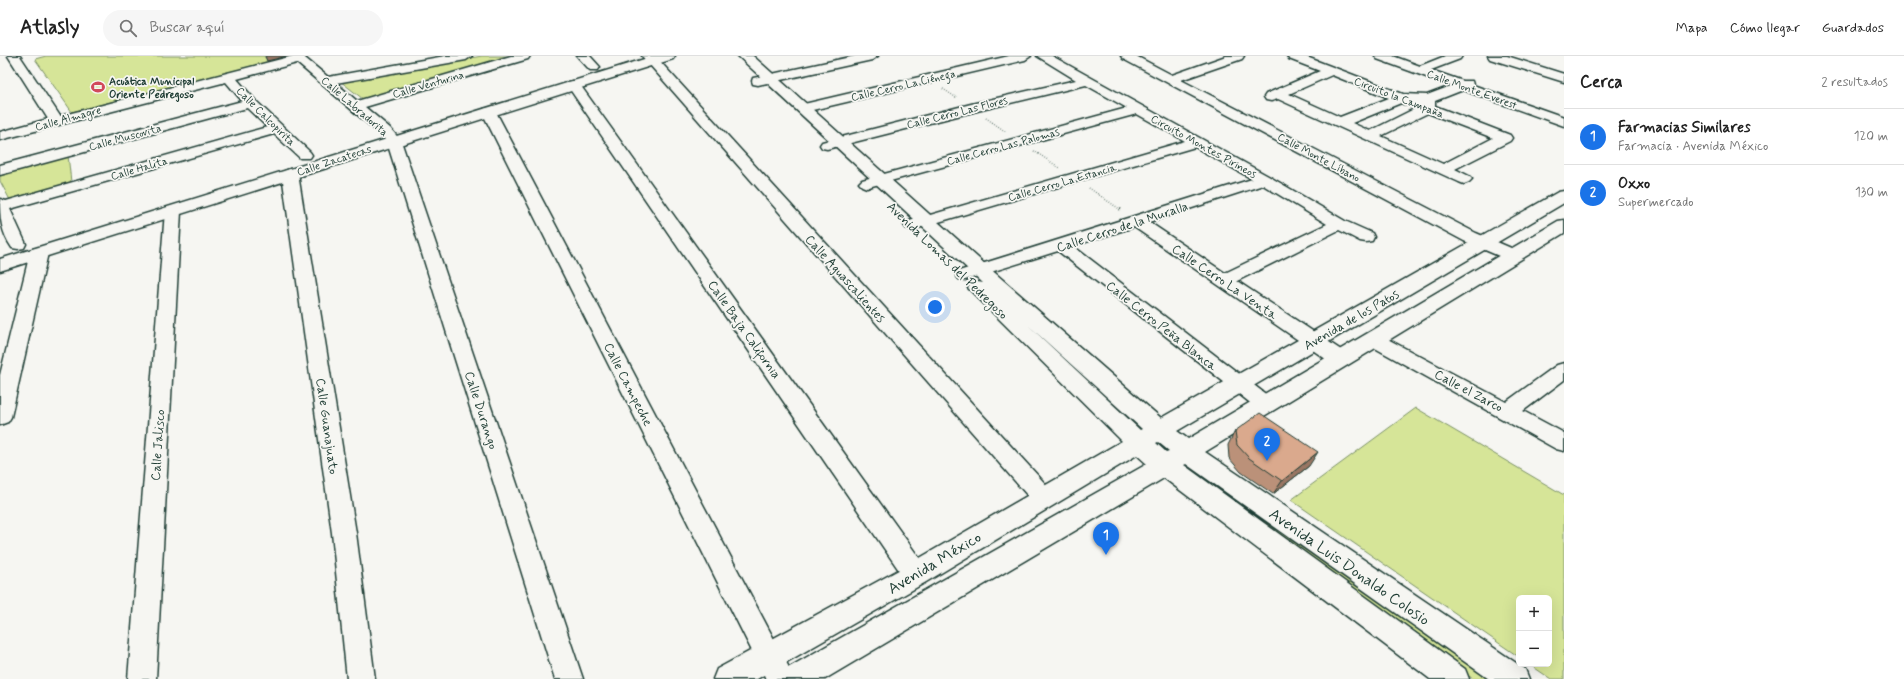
<!DOCTYPE html>
<html lang="es">
<head>
<meta charset="utf-8">
<style>
  :root { --surface:#fff; --page:#f6f6f6; --text:#222; --muted:#767676; --line:#e0e0e0; --accent:#1a73e8 }
  body { margin:0; font-family:Mynerve,sans-serif; background:var(--page); color:var(--text) }
  .controls { position:absolute; right:12px; bottom:12px; display:grid; overflow:hidden; border-radius:6px; box-shadow:0 4px 16px #0002 }
  .controls button { width:36px; height:36px; display:grid; place-items:center; padding:0; border:0; border-bottom:1px solid var(--line); background:var(--surface); color:var(--text); font:20px sans-serif }
  .you { position:absolute; left:935px; top:251px; width:14px; height:14px; margin:-10px; border:3px solid #fff; border-radius:50%; background:#1a73e8; box-shadow:0 0 0 6px #1a73e833 }
  .badge { display:grid; place-items:center; width:26px; height:26px; border-radius:50%; background:var(--accent); color:#fff; font-size:13px; font-weight:700 }
  .pin { position:absolute; translate:-50% -33px; filter:drop-shadow(0 1px 2px #0008) }
  .pin::after { content:''; position:absolute; top:21px; width:14px; height:12px; background:inherit; clip-path:polygon(0 0,100% 0,50% 100%) }
  .list { margin:0; padding:0; list-style:none }
  h2 { display:flex; justify-content:space-between; align-items:center; height:52px; margin:0; padding:0 16px; font-size:17px }
  h2 small { font-size:13px; font-weight:400; color:var(--muted) }
  .list li { display:grid; grid-template-columns:26px 1fr auto; gap:12px; align-items:center; box-sizing:border-box; height:56px; padding:0 16px; border-top:1px solid var(--line) }
  .list b { display:block; font-size:15px; white-space:nowrap }
  .list p { margin:0; font-size:13px; white-space:nowrap; color:var(--muted) }
  .list em { font-size:13px; font-style:normal; color:var(--muted) }
  .icon { flex:none; width:22px; height:22px; fill:none; stroke:currentColor; stroke-width:2; stroke-linecap:round; stroke-linejoin:round }
  .map { position:relative; flex:none; width:1564px; height:623px; overflow:hidden }
  header { display:flex; align-items:center; gap:24px; box-sizing:border-box; height:56px; padding:0 20px; background:var(--surface); border-bottom:1px solid var(--line) }
  header strong { font-size:19px }
  nav { display:flex; gap:22px; margin-inline-start:auto; font-size:14px }
  .search { width:280px; height:36px; background:var(--page); display:flex; align-items:center; gap:10px; box-sizing:border-box; padding:0 14px; border-radius:22px; color:var(--muted); font-size:15px }
  main { display:flex }
  aside { flex:1; background:var(--surface) }
  .map>svg:first-child { display:block }
</style>
</head>
<body>
<header>
<strong>Atlasly</strong>
<div class="search"><svg class="icon" aria-label="search" viewBox="0 0 24 24"><circle cx="10" cy="10" r="6"/><path d="M15 15l6 6"/></svg>Buscar aquí</div>
<nav><a>Mapa</a><a>Cómo llegar</a><a>Guardados</a></nav>
</header>
<main>
<div class="map">
<svg width="1564" height="623" viewBox="0 0 1564 623">
  <rect width="100%" height="100%" fill="#f6f6f2"/>
  <filter id="ink" filterUnits="userSpaceOnUse"><feTurbulence type="fractalNoise" baseFrequency=".025" numOctaves="2"/><feDisplacementMap in="SourceGraphic" scale="8" xChannelSelector="R" yChannelSelector="G"/><feConvolveMatrix kernelMatrix="1 2 1 2 8 2 1 2 1" color-interpolation-filters="sRGB"/></filter>
  <g filter="url(#ink)">
    <path fill="#d6e598" stroke="#7a9166" d="M46,0H264L268,6L72,56L35,3Z
      M482,0H510L363,43L340,25Z
      M68,99L71,126L10,144L0,125V118Z
      M1416,352L1564,439V623H1551L1529,608H1549V542H1519V601L1291,444Z
      M1199,416L1500,623H1473L1191,421Z"/>
    <g fill="none" stroke-linecap="round" stroke-linejoin="round">
      <g stroke="#1f3d34" stroke-width="3">
        <path id="minor" d="M8,0H20L60,60L293,0H305V2L328,21L445,0H472L466,4L336,27L357,45L511,0H530L528,3L365,51L390,72L401,85L583,623H555L387,86L380,78L297,7L237,23L255,44L310,96L312,99L310,102H300L274,78L10,153L26,188L24,192L18,193L12,192C1,176 0,162 0,143L6,145L267,71L247,52L0,119V109L242,45L226,26L0,84V76L48,63Z
          M577,0H590L600,11L598,14H590Z
          M642,0H655L1051,434L1055,441L1051,448L1043,450L1035,448Z
          M855,0H878L872,4L758,29L753,28L752,25L753,22L758,21Z
          M1009,0H1031L1025,4L804,56L799,55L797,52L799,49L804,48Z
          M1037,0H1052L1270,121L1345,165L1372,177L1374,181L1372,185L1366,186L1360,185L1339,174L1237,225L1347,298L1350,303L1347,308L1340,310L1333,308L1134,171L1073,190L1272,343L1275,348L1272,353L1265,355L1258,353L1058,195L965,224L959,223L956,219L959,215L1252,123L1195,91L918,172L912,174L906,172L904,169L906,166L1185,85L1137,58L872,130L867,132L862,130L859,127L862,124L1127,52L1086,29L973,56L827,93L822,92L820,89L822,86L971,48L1076,24ZM1263,129L1327,168L1225,217L1149,166Z
          M1121,0H1136L1172,19L1226,0H1244L1242,3L1181,24L1476,177L1518,195L1521,199L1518,203L1512,204L1506,203L1464,185L1123,3Z
          M1287,0H1304L1403,38L1427,39L1451,30L1377,3L1375,0H1393L1420,10L1445,0H1462L1460,3L1431,14L1463,25H1472L1473,29L1564,61V70L1463,34L1435,45V50L1510,79L1512,82L1510,85L1455,113L1469,120L1472,123L1469,126L1464,128L1459,126L1278,43L1271,45L1266,44L1264,41L1266,38L1320,15L1289,3ZM1332,19L1389,42L1340,61L1289,38ZM1401,47L1416,52L1370,75L1352,67ZM1428,57L1493,82L1443,108L1381,80Z
          M1488,0H1507L1564,18V26L1490,3Z
          M573,25L578,26L925,510L929,518L925,526L916,529L907,526L567,29L568,26Z
          M489,52L494,53L496,56L795,623H766L482,56L484,53Z
          M290,113L295,115L298,118L356,477L375,623H347L332,477L282,118L285,115Z
          M173,150L179,152L181,155L156,623H128L165,155L167,152Z
          M39,192L45,193L48,197L11,361L8,366L0,369V319L30,197L33,193Z
          M1373,277L1380,279L1506,346L1557,309L1564,307V324L1523,355L1564,377V395L1556,393L1366,287L1363,283L1366,279Z"/>
      </g>
      <g stroke="#1f3d34" stroke-width="3">
        <path id="tertiary" d="M654,0H675L673,3L0,215V203Z
          M738,0H753L987,210L1161,362L1558,136L1564,135V147L1177,375L1188,383L1558,165L1564,164V177L1205,396L1525,613L1529,623H1489L1186,408L1184,409L1465,613L1469,623H1430L1164,422L825,623H782L786,613L1147,408L1137,399L926,526L757,623H713L717,613L906,510L1122,385L968,232L971,228L978,226L983,227ZM1028,269L1142,373L1140,374ZM1158,386L1169,395L1166,396L1156,387Z"/>
      </g>
      <path stroke="#1f3d34" stroke-width="1.5" stroke-dasharray="0.5 2" stroke-linecap="butt" d="M943,33L957,42
        M986,62L1005,75
        M1034,95L1060,112
        M1089,132L1121,154"/>
      <path stroke="#1f3d34" stroke-width="2.5" stroke-dasharray="1 3" stroke-linecap="butt" d="M1120,153L1121,154"/>
      <use href="#minor" fill="#f6f6f2" fill-rule="evenodd"/>
      <use href="#tertiary" fill="#f6f6f2" fill-rule="evenodd"/>
    </g>
    <path fill="#bb9179" stroke="#1f3d34" d="M1235,375L1309,410L1273,438L1241,416L1229,402L1228,389Z"/>
    <path fill="#997663" stroke="#1f3d34" d="M265,0H288L267,5Z
      M1318,396L1309,410L1273,438L1282,425Z"/>
    <path fill="#daa98d" stroke="#1f3d34" d="M1260,357L1318,396L1282,425L1249,402L1237,389L1235,375Z"/>
  </g>
  <defs>
    <g id="stadium-bare" transform="scale(1.08)"><path d="M0-5a6.5 5 0 1 0 0 10a6.5 5 0 1 0 0-10ZM-3.5-1.8h7v3.6h-7Z" fill="#d1495b" stroke="#f6f6f2" stroke-width="2.5" paint-order="stroke"/></g>
  </defs>
  <g fill-rule="evenodd">
    <use href="#stadium-bare" x="98" y="31"/>
  </g>
  <g text-anchor="middle" stroke-width="3.5" stroke-linejoin="round" paint-order="stroke">
    <g font-size="11" font-weight="bold" fill="#1f3d34" stroke="#f6f6f2" text-anchor="start">
      <text x="109" y="29">Acuática Municipal<tspan x="109" dy="13">Oriente Pedregoso</tspan></text>
    </g>
    <g font-size="11" fill="#1f3d34" stroke="#f6f6f2">
      <text transform="translate(428 28) rotate(-16)" y="4">Calle Venturina</text>
      <text transform="translate(903 29) rotate(-13)" y="4">Calle Cerro La Ciénega</text>
      <text transform="translate(1472 33) rotate(20)" y="4">Calle Monte Everest</text>
      <text transform="translate(1399 41) rotate(21)" y="4">Circuito la Campaña</text>
      <text transform="translate(355 50) rotate(41)" y="4">Calle Labradorita</text>
      <text transform="translate(957 56) rotate(-14)" y="4">Calle Cerro Las Flores</text>
      <text transform="translate(266 60) rotate(45)" y="4">Calle Calcopirita</text>
      <text transform="translate(68 62) rotate(-15)" y="4">Calle Almagre</text>
      <text transform="translate(125 81) rotate(-15)" y="4">Calle Muscovita</text>
      <text transform="translate(1003 90) rotate(-15)" y="4">Calle Cerro Las Palomas</text>
      <text transform="translate(1204 90) rotate(29)" y="4">Circuito Montes Pirineos</text>
      <text transform="translate(1319 101) rotate(28)" y="4">Calle Monte Líbano</text>
      <text transform="translate(334 104) rotate(-18)" y="4">Calle Zacatecas</text>
      <text transform="translate(139 112) rotate(-16)" y="4">Calle Halita</text>
      <text transform="translate(1062 126) rotate(-16)" y="4">Calle Cerro La Estancia</text>
    </g>
    <g font-size="13" fill="#1f3d34" stroke="#f6f6f2">
      <text transform="translate(1122 170) rotate(-18)" y="5">Calle Cerro de la Muralla</text>
      <text transform="translate(948 204) rotate(44)" y="5">Avenida Lomas del Pedregoso</text>
      <text transform="translate(846 222) rotate(48)" y="5">Calle Aguascalientes</text>
      <text transform="translate(1225 225) rotate(34)" y="5">Calle Cerro La Venta</text>
      <text transform="translate(1351 263) rotate(-30)" y="5">Avenida de los Patos</text>
      <text transform="translate(1162 269) rotate(38)" y="5">Calle Cerro Peña Blanca</text>
      <text transform="translate(745 273) rotate(55)" y="5">Calle Baja California</text>
      <text transform="translate(629 328) rotate(63)" y="5">Calle Campeche</text>
      <text transform="translate(1469 334) rotate(28)" y="5">Calle el Zarco</text>
      <text transform="translate(482 354) rotate(72)" y="5">Calle Durango</text>
      <text transform="translate(328 370) rotate(82)" y="5">Calle Guanajuato</text>
      <text transform="translate(157 389) rotate(-86)" y="5">Calle Jalisco</text>
    </g>
    <g font-size="16" fill="#1f3d34" stroke="#f6f6f2">
      <text transform="translate(934 506) rotate(-31)" y="6">Avenida México</text>
      <text transform="translate(1350 510) rotate(35)" y="6">Avenida Luis Donaldo Colosio</text>
    </g>
  </g>
</svg>
<div class="controls">
<button>+</button>
<button>−</button>
</div>
<div class="you"></div>
<div class="pin badge" style="left:1106px;top:499px">1</div>
<div class="pin badge" style="left:1267px;top:405px">2</div>
</div>
<aside>
<h2>Cerca<small>2 resultados</small></h2>
<ul class="list">
<li><span class="badge">1</span><div><b>Farmacias Similares</b><p>Farmacia · Avenida México</p></div><em>120 m</em></li>
<li><span class="badge">2</span><div><b>Oxxo</b><p>Supermercado</p></div><em>130 m</em></li>
</ul>
</aside>
</main>
</body>
</html>
